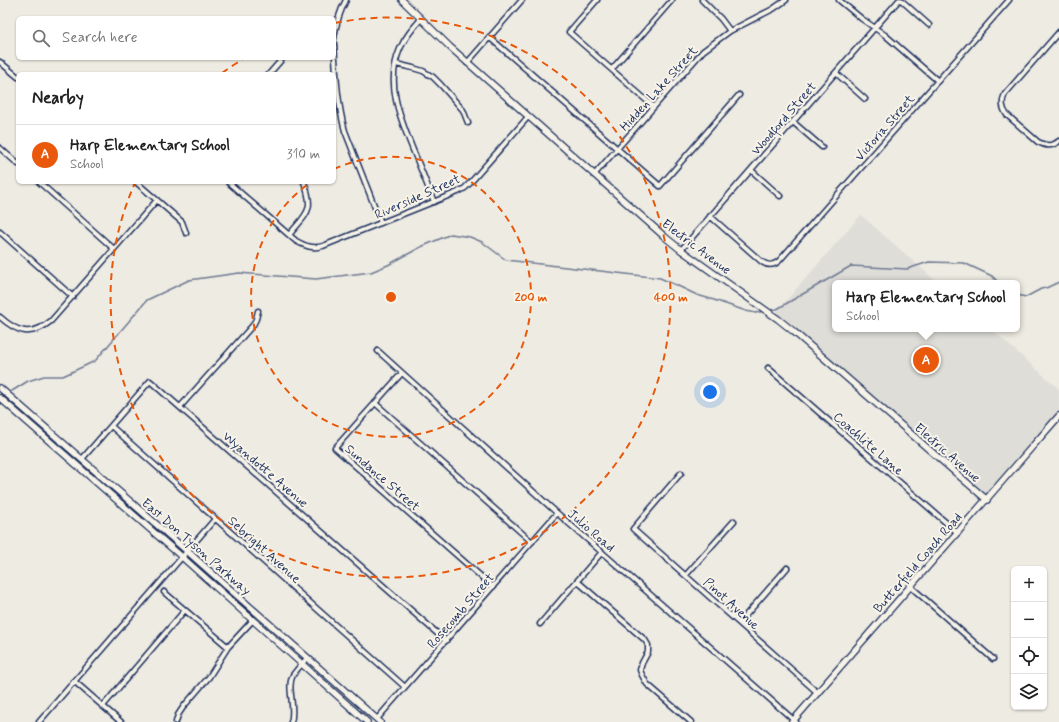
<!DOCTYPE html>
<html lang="en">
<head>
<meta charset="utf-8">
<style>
  :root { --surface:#fff; --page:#f6f6f6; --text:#222; --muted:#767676; --line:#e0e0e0; --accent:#ea580c }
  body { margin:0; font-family:Mynerve,sans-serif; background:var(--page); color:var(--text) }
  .controls { position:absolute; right:12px; bottom:12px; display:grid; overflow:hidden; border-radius:6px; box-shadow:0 1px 3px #0004 }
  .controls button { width:36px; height:36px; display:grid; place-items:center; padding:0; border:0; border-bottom:1px solid var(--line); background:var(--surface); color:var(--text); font:20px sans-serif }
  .you { position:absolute; left:710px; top:392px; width:14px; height:14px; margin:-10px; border:3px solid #fff; border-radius:50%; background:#1a73e8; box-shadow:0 0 0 6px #1a73e833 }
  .badge { display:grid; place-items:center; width:26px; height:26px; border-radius:50%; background:var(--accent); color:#fff; font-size:13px; font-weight:700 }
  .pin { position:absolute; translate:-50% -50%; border:2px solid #fff; box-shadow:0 1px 4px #0006 }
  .popup { position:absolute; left:832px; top:280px; width:188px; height:52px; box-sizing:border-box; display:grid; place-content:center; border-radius:6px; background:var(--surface); filter:drop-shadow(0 1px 3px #0005); font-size:13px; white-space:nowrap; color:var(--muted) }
  .popup b { font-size:15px; color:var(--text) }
  .popup::after { content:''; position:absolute; left:50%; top:100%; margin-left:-8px; border:8px solid transparent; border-top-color:var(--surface) }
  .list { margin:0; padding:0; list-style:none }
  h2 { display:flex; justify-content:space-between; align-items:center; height:52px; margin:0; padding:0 16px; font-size:17px }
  h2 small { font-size:13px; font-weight:400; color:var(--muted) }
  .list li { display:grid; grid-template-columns:26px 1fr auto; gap:12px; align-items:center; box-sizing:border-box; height:60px; padding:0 16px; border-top:1px solid var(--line) }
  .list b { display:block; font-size:15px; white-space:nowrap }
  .list p { margin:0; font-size:13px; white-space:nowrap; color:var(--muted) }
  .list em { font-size:13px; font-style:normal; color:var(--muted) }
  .icon { flex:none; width:22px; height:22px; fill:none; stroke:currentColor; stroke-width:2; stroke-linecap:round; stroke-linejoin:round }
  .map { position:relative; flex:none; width:1059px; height:722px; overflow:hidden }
  .search { position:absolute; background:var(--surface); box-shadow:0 1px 3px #0004; left:16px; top:16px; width:320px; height:44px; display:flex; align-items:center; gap:10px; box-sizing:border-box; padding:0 14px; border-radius:6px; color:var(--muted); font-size:15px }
  .panel { position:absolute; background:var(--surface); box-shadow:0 1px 3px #0004; left:16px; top:72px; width:320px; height:112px; border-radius:6px }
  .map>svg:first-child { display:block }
</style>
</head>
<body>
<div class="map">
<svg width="1059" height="722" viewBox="0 0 1059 722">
  <rect width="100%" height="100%" fill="#eeebe2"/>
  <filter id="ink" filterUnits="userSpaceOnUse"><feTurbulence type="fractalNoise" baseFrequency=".025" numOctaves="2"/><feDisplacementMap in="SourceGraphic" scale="8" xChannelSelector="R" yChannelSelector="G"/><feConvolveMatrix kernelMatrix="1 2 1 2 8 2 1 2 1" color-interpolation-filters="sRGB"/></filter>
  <g filter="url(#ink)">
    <path fill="#deddd8" d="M861,215L938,283H835V329H991L1059,389V416L987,500L778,319V310Z"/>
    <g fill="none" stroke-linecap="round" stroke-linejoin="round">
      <path stroke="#6e7992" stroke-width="1.5" d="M1017,295L1026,297L1041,289L1046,288L1059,282
        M769,310L777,309L851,266L907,269L929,262L964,263L992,276L999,283
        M12,391L28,381L44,376H63L95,361L147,300L189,280L239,273L316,279L371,272L388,265L421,247L451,234L470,237L482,242L506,260L660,278L678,286L697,295L714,300L746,311L756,313L764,311"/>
      <g stroke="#1b2f5e" stroke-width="7">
        <path id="street" d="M597,0L569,32L654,107
          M702,0L721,19L730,31
          M839,0L862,19L885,35L938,81
          M901,0L929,25
          M421,19C413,28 405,37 400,49C385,83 400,118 413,150C420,167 427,184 434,202
          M1059,32L1005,94C1001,102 1002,108 1007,115L1038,142C1046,146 1052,147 1059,141
          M489,37L660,186L739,95
          M334,38C336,24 339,13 346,0
          M334,43C336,72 337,102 345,131L381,223
          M0,62L18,77
          M467,63L522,0
          M396,64L413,68L423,71L433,77L441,85L463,110L468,123
          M612,69L672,0
          M836,73L865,99
          M269,74L283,58
          M793,122L822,147
          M0,148L18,164
          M751,170L780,196
          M594,175L703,51L730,31L773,9L786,0
          M39,182L114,249
          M136,182L182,222L186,233
          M228,182L296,241C305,246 313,249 323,246L458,192L465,188L471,182L528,117
          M710,216L762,262C768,266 773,266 779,261L1009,0
          M0,232L73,297
          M289,235C307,213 315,211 304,182
          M681,250L899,0
          M0,317C18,333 31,337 51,321L157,200
          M378,351L557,513L796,722
          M768,368L958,533
          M402,373L335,448L493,587
          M375,403L532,542
          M180,407L253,325L256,319L258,311
          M111,426L405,687
          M82,459L150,381L446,641
          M681,473L633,529L818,693
          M686,575L734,521
          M577,581L645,640L648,645V652L642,663L640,670L642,675L647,684L691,722
          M910,586L993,659
          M164,592L228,647
          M739,623L787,568
          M540,624L602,552
          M74,681L121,722
          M103,706L185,610
          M377,719L557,513
          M39,722L215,519
          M176,722L178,715L184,706L209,677L228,647L253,620
          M291,722C296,707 286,687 293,675C297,669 303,663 307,658"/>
      </g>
      <g stroke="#1b2f5e" stroke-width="8">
        <path id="secondary" d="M402,0L450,47L665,237L681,250L778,319L793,331L987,500
          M0,388L187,551L380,722
          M0,398L182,557L367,722
          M792,722L1059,416"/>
      </g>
      <use href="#street" stroke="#f7f3e8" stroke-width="4"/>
      <use href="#secondary" stroke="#f7f3e8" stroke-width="5.5"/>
    </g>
  </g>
  <g fill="none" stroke="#e8590c" stroke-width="2" stroke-dasharray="7 5">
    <path d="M334 169A140 140 0 1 1 311 182"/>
    <path d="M222 73A280 280 0 0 1 245 58M335 23A280 280 0 1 1 135 183"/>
  </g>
  <g text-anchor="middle" stroke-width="4" stroke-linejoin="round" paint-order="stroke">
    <g font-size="13" fill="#1b2f5e" stroke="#f7f3e8">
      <text transform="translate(658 88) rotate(-48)" y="5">Hidden Lake Street</text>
      <text transform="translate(783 118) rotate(-49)" y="5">Woodford Street</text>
      <text transform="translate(884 127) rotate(-49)" y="5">Victoria Street</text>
      <text transform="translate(417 196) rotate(-24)" y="5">Riverside Street</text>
      <text transform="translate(697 246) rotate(37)" y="5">Electric Avenue</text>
      <text transform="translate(869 443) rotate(41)" y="5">Coachlite Lane</text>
      <text transform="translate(948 452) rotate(41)" y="5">Electric Avenue</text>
      <text transform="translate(266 469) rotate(41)" y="5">Wyandotte Avenue</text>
      <text transform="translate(383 477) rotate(41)" y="5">Sundance Street</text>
      <text transform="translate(592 530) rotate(41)" y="5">Julio Road</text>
      <text transform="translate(197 546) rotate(41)" y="5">East Don Tyson Parkway</text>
      <text transform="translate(265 549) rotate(42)" y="5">Sebright Avenue</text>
      <text transform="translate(917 562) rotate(-49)" y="5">Butterfield Coach Road</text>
      <text transform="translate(732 603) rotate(42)" y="5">Pinot Avenue</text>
      <text transform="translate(460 610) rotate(-49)" y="5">Rosecomb Street</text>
    </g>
  </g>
  <circle cx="391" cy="297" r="6" fill="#e8590c" stroke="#f7f3e8" stroke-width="2"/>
  <g font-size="12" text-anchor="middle" font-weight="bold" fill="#e8590c" stroke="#f7f3e8" stroke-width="4" stroke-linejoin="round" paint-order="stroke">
    <text x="531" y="301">200 m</text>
    <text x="671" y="301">400 m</text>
  </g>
</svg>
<div class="controls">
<button>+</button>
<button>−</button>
<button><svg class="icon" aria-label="locate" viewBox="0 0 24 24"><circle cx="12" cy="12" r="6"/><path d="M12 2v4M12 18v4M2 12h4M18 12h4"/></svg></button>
<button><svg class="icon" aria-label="layers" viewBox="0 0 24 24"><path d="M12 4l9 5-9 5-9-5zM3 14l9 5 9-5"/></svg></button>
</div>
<div class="you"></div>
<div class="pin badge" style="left:926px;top:360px">A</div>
<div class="popup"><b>Harp Elementary School</b>School</div>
<div class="search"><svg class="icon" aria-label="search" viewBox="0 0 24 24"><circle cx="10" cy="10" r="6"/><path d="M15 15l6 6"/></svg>Search here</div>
<section class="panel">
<h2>Nearby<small></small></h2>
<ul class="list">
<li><span class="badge">A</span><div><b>Harp Elementary School</b><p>School</p></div><em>310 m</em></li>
</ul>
</section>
</div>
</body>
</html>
